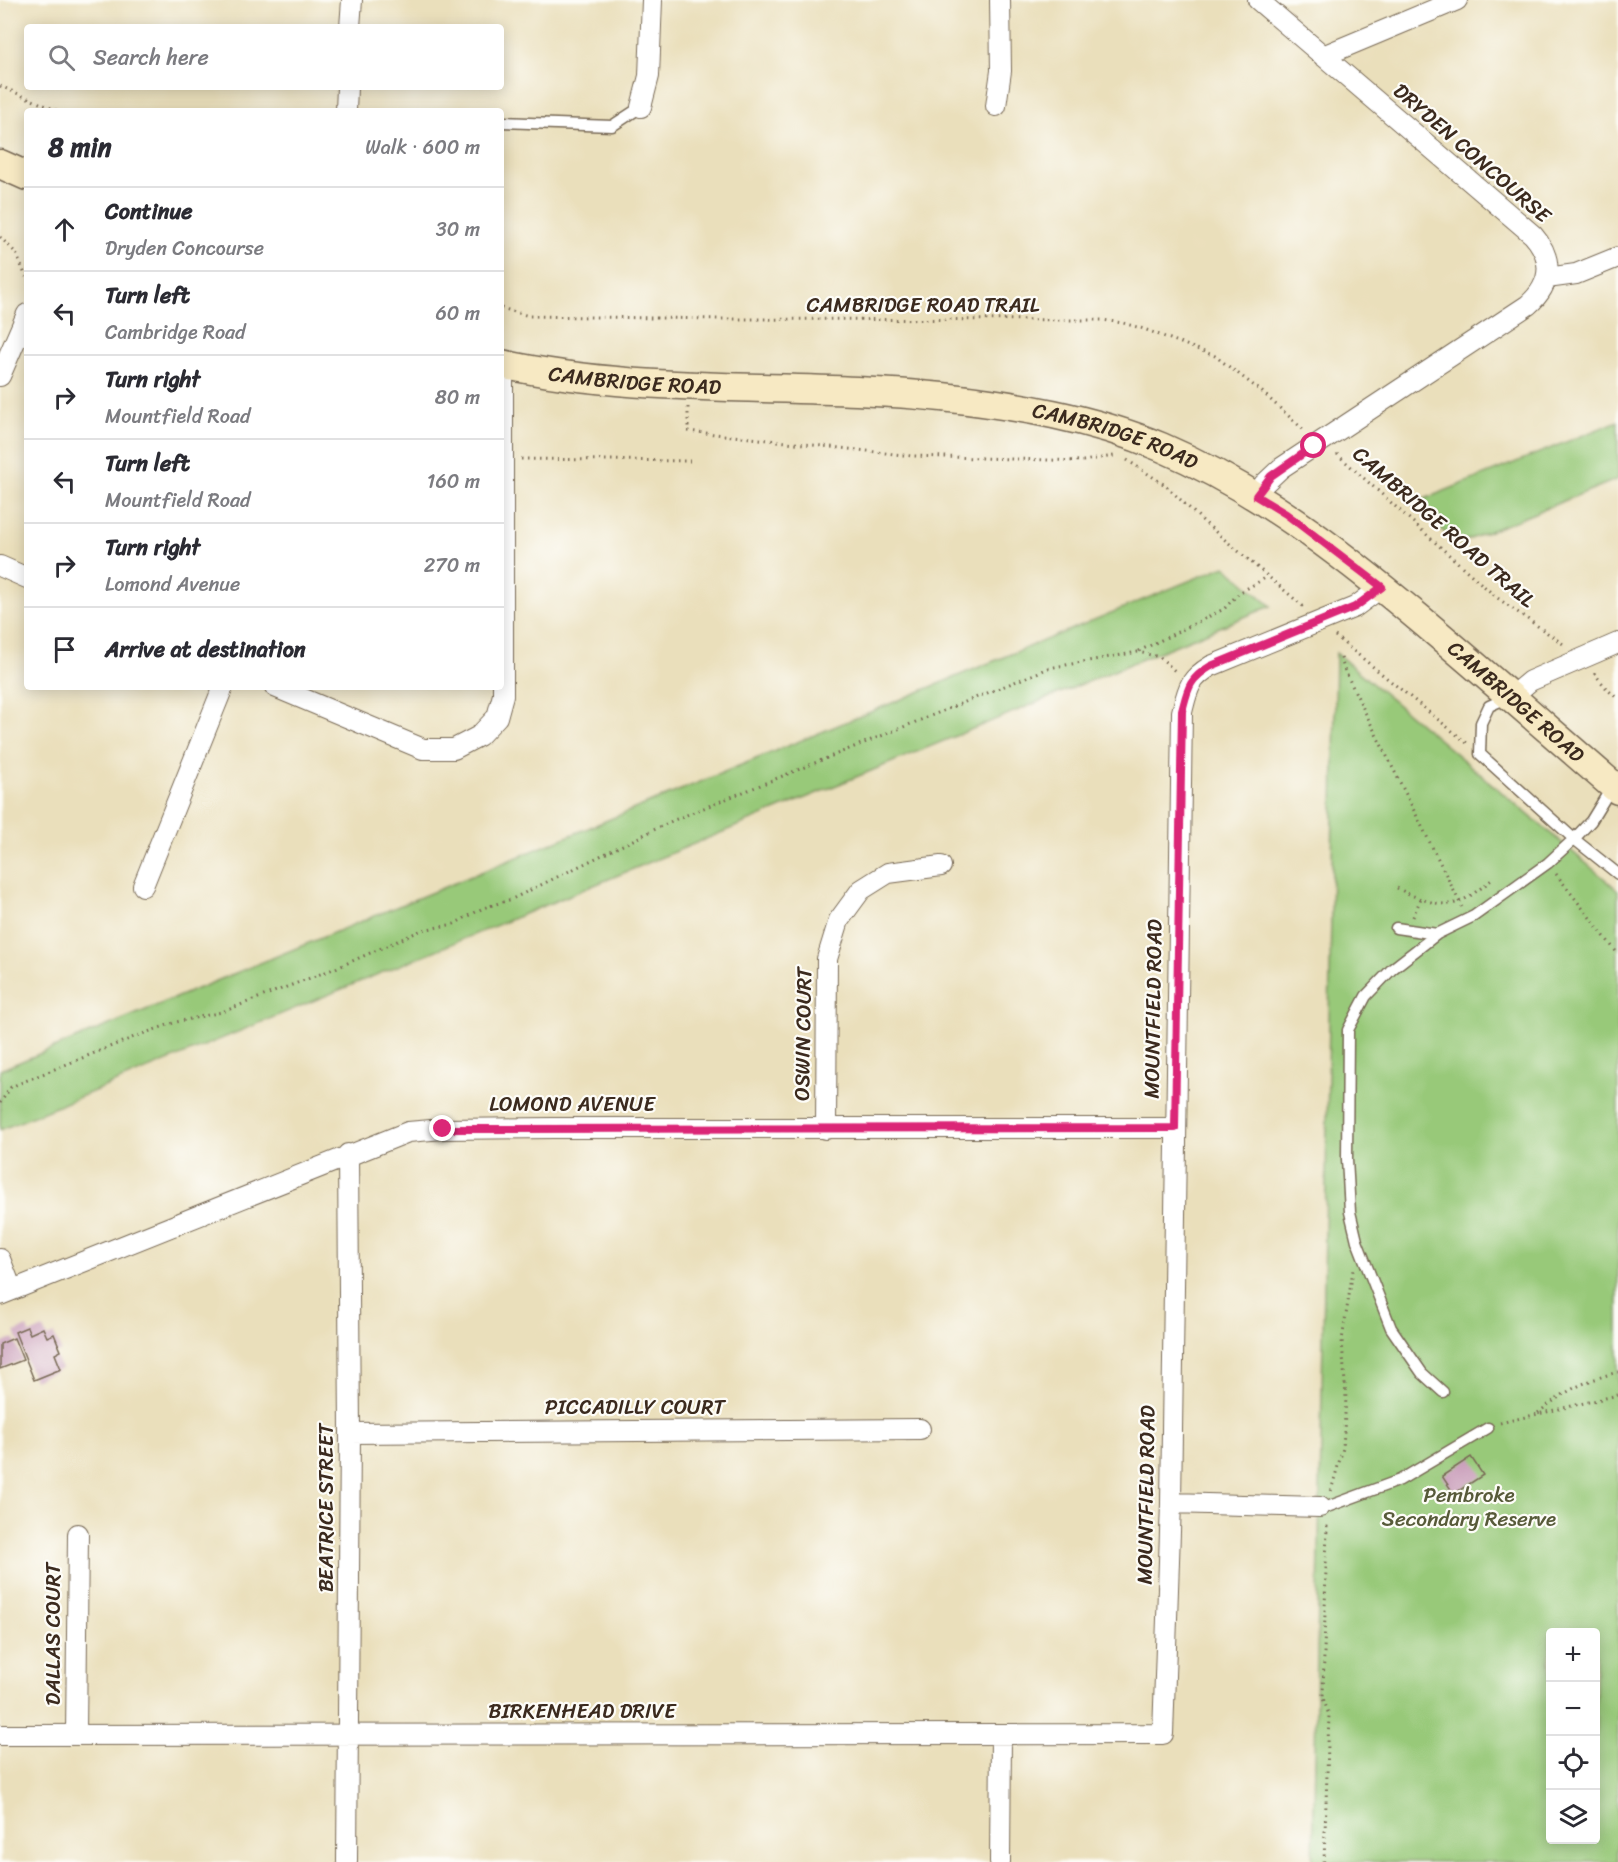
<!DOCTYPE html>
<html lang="en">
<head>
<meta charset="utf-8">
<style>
  :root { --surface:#fff; --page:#f2f2f3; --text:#2b2b33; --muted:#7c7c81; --line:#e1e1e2 }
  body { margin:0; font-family:Sriracha,sans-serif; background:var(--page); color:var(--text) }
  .controls { position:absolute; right:18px; bottom:18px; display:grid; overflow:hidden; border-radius:6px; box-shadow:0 3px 15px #0003 }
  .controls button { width:54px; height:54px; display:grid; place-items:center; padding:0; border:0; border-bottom:2px solid var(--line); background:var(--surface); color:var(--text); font:30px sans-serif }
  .stop { position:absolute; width:18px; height:18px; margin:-14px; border:4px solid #db2777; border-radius:50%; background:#fff }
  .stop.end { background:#db2777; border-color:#fff; box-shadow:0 2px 6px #0008 }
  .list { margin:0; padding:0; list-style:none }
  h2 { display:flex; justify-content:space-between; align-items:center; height:78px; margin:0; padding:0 24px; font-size:26px }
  h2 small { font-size:20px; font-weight:400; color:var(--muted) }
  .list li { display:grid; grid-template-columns:39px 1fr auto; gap:18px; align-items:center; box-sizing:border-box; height:84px; padding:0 24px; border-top:2px solid var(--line) }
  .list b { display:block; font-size:22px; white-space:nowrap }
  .list p { margin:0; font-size:20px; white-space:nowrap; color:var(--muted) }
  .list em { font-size:20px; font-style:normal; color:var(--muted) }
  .icon { flex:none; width:33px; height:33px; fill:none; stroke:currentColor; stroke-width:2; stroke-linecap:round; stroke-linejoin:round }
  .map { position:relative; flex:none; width:1618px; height:1862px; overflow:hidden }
  .search { position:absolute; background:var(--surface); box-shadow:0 3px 15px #0003; left:24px; top:24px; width:480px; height:66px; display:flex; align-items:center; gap:15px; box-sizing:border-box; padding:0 21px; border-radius:6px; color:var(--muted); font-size:22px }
  .panel { position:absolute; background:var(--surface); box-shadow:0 3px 15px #0003; left:24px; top:108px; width:480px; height:582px; border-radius:6px }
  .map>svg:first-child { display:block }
</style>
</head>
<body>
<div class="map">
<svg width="1618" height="1862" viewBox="0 0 1618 1862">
  <rect width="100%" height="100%" fill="#fdfcf7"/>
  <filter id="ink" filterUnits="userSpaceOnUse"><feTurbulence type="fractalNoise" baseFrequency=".0167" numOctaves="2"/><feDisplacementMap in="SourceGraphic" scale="12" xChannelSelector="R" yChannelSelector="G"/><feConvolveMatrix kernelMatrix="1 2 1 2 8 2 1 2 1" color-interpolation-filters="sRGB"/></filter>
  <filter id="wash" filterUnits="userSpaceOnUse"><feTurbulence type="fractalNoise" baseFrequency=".008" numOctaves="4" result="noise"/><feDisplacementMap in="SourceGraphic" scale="24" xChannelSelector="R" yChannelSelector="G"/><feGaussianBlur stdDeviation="1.35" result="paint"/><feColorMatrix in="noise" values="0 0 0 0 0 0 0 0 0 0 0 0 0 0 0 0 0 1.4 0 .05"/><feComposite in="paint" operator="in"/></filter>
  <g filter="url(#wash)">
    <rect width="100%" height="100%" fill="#eadfbb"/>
    <path fill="#98c979" stroke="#6a7a4c" stroke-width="1.5" fill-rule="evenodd" d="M1618,421V479L1458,544L1412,504Z
      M1225,566L1271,606L0,1130V1070Z
      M1336,653L1618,890V1862H1313ZM1550,1632H1596V1840H1550Z"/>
    <g id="blocks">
      <path fill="#c99dba" d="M27,1327L30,1334L43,1328L47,1337L54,1334L61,1351L55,1354L61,1369L34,1380L15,1332Z
        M14,1338L23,1360L0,1369V1344Z
        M1471,1457L1483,1475L1454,1494L1442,1476Z"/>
    </g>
  </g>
  <g filter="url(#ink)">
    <use href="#blocks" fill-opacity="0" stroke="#786955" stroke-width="1.5"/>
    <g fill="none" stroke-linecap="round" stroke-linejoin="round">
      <g stroke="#786955" stroke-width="13">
        <path id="service" d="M501,122L612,126L641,107
          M1509,697L1489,706L1481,723L1480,754L1574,839L1618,874
          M1396,928L1437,934L1474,916L1548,863L1574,839L1591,821L1613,785
          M1437,934L1392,969L1366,996L1348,1030L1347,1159L1350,1212L1357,1241L1391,1328L1422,1373L1443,1392
          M1320,1507H1327L1400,1480L1488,1428"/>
      </g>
      <g stroke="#786955" stroke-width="22">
        <path id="minor" d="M350,27L352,0
          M1323,56L1457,0
          M996,106L1001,71L1000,0
          M641,107L649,76L652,0
          M346,111L347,87
          M1547,278L1576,274L1618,257
          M0,376L27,314
          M1256,496L1264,484L1281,468L1528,305C1552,284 1554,259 1533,235L1258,0
          M0,566L27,578
          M275,687L423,749H454L479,736L497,717L503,695V365
          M1512,696L1530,681L1618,643
          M143,886L223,687
          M826,1129L827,959L839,920L861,890L888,873L941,866
          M0,1259L12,1290
          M0,1295L408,1132L443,1129L554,1128H1175
          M350,1433L920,1429
          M1171,1503L1320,1507
          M0,1735L1163,1734L1171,1503L1182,712C1188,688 1189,679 1211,666L1355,607L1382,587
          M76,1735L78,1534
          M347,1862L350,1433L348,1154
          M1000,1862L1001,1735"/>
      </g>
      <g stroke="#786955" stroke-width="31">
        <g id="secondary">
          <path d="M0,164L27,176"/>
          <path id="s1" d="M501,364C645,396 796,382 942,397C1016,405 1092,418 1161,447C1257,488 1340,552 1420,619C1487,675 1552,733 1618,790"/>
        </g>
      </g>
      <path stroke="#786955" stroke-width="3" stroke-dasharray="1.5 4.5" stroke-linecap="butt" d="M0,86L58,111
        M0,237L16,253L26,277
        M501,308L529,316L720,319L1102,320L1123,323L1144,329L1215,356L1261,391L1305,431
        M688,407V431L912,456L1083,461L1114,456
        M1337,454L1496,597L1566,646
        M521,459L690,461
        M1127,460L1165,485L1204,522L1304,607
        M1335,636L1467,743
        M1139,651L1224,609L1239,593L1267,577
        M1341,658L1344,669L1361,704L1462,907
        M1594,673L1607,689L1618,699
        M1556,874L1618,954
        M1397,888C1414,897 1442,910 1461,901C1472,896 1483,886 1493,879
        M1413,917L1421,898
        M0,1103L11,1087L30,1079L139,1035L176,1022L222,1012L341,966L422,930L454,924L483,908L512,899L674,820L1049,668L1138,652L1160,657L1176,672
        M1538,1413C1566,1390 1584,1381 1618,1372
        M1500,1423L1618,1395
        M1331,1491L1343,1448L1346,1398L1342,1340L1353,1270
        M1324,1862L1329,1715L1323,1698L1327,1524"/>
      <use href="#service" stroke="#fff" stroke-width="10"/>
      <use href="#minor" stroke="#fff" stroke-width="20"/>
      <use href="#secondary" stroke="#f7e9c3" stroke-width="28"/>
    </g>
  </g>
  <g fill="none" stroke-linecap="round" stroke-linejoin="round" filter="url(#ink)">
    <path stroke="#db2777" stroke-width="8" d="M443,1129L1175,1128L1182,711C1188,688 1189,679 1211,666L1355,607L1382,587L1286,514L1256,496L1271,476L1314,446"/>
  </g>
  <g text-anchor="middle" stroke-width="4.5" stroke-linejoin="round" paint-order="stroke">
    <g font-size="21" fill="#3b2a1e" stroke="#fdfcf7">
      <text transform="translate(1472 153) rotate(41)" y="7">DRYDEN CONCOURSE</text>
      <text x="923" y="312">CAMBRIDGE ROAD TRAIL</text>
      <text dy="7" stroke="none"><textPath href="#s1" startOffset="135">CAMBRIDGE ROAD</textPath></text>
      <text dy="7" stroke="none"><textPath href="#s1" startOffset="621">CAMBRIDGE ROAD</textPath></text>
      <text transform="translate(1444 527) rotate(41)" y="7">CAMBRIDGE ROAD TRAIL</text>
      <text dy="7" stroke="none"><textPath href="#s1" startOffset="1107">CAMBRIDGE ROAD</textPath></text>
      <text transform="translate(1153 1009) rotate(-89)" y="7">MOUNTFIELD ROAD</text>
      <text transform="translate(803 1034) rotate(-89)" y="7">OSWIN COURT</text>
      <text x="572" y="1111">LOMOND AVENUE</text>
      <text x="635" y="1414">PICCADILLY COURT</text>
      <text transform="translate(1146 1495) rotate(-89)" y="7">MOUNTFIELD ROAD</text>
      <text transform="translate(326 1508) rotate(-90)" y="7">BEATRICE STREET</text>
      <text transform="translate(53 1634) rotate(-90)" y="7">DALLAS COURT</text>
      <text x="582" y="1718">BIRKENHEAD DRIVE</text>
    </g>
    <g font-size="21" fill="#575a39" stroke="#fdfcf7">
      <text x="1469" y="1502">Pembroke<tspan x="1469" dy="24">Secondary Reserve</tspan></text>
    </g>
  </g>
</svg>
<div class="controls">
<button>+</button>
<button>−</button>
<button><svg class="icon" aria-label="locate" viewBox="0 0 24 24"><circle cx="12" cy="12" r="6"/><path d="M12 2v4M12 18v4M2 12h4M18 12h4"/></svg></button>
<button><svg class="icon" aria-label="layers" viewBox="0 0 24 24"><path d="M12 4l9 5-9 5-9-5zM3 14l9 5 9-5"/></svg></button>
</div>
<div class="stop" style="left:1314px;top:446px"></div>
<div class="stop end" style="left:443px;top:1129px"></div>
<div class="search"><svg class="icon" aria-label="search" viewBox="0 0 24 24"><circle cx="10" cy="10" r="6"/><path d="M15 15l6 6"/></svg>Search here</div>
<section class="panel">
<h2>8 min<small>Walk · 600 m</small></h2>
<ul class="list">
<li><svg class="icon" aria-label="ahead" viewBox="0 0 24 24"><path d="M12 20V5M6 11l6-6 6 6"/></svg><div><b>Continue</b><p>Dryden Concourse</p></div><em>30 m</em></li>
<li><svg class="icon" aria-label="left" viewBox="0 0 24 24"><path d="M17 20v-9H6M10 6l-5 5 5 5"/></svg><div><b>Turn left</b><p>Cambridge Road</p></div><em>60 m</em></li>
<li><svg class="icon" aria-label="right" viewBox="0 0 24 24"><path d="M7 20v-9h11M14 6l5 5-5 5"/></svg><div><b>Turn right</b><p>Mountfield Road</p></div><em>80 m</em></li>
<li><svg class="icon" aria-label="left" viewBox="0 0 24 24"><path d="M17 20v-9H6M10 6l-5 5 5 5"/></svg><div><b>Turn left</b><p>Mountfield Road</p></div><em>160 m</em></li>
<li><svg class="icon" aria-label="right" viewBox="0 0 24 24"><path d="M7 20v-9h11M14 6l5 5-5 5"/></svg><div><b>Turn right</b><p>Lomond Avenue</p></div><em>270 m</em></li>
<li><svg class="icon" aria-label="arrive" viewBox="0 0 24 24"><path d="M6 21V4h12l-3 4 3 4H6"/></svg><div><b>Arrive at destination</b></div></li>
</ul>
</section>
</div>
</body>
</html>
